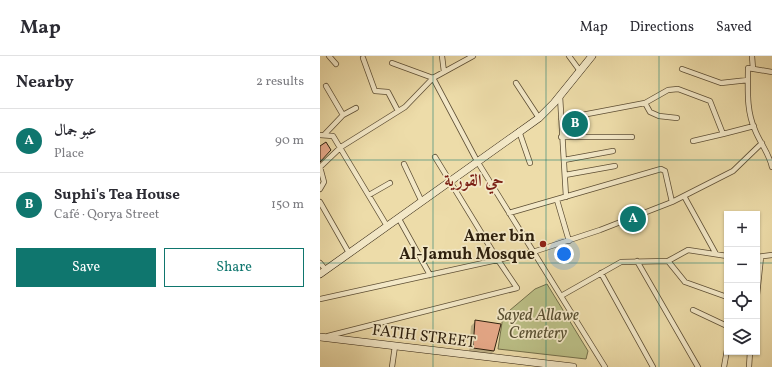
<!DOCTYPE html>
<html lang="en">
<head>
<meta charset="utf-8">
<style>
  :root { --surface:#fff; --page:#f7f7f7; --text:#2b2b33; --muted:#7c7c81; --line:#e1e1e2; --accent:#0f766e }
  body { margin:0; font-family:Vollkorn,Amiri,serif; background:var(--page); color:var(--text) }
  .controls { position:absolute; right:12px; bottom:12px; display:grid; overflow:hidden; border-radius:0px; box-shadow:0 1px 3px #0004 }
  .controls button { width:36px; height:36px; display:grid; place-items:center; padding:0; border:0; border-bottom:1px solid var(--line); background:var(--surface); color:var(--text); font:20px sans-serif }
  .you { position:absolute; left:244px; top:198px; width:14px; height:14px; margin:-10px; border:3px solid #fff; border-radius:50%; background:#1a73e8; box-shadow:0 0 0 6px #1a73e833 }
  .badge { display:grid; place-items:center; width:26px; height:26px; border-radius:50%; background:var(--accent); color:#fff; font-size:13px; font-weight:700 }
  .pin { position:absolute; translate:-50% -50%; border:2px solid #fff; box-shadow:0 1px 4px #0006 }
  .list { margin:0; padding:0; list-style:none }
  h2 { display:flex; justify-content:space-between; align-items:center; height:52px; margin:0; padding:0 16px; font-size:17px }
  h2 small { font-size:13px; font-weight:400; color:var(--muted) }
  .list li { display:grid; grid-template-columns:26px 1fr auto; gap:12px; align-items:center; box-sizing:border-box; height:64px; padding:0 16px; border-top:1px solid var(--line) }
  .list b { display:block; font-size:15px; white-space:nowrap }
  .list p { margin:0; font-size:13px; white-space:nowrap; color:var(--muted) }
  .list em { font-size:13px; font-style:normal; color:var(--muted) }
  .actions { display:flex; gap:8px; padding:12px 16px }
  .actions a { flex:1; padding:9px 0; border:1px solid var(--accent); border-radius:0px; text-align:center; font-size:14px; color:var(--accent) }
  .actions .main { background:var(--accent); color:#fff }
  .icon { flex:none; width:22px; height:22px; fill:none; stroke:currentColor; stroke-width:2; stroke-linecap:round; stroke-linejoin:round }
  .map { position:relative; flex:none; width:452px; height:311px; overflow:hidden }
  header { display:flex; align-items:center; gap:24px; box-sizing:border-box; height:56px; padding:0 20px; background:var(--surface); border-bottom:1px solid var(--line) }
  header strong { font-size:19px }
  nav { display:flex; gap:22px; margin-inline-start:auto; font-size:14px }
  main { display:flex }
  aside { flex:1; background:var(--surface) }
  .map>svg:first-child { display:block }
</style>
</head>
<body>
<header>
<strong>Map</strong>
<nav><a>Map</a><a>Directions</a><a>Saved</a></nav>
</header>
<main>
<aside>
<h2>Nearby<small>2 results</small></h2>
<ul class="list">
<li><span class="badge">A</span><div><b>عبو جمال</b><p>Place</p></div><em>90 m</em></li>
<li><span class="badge">B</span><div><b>Suphi's Tea House</b><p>Café · Qorya Street</p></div><em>150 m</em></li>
</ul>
<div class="actions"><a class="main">Save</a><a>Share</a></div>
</aside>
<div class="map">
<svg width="452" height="311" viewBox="0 0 452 311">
  <rect width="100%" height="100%" fill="#eddca9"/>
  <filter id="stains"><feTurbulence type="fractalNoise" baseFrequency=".005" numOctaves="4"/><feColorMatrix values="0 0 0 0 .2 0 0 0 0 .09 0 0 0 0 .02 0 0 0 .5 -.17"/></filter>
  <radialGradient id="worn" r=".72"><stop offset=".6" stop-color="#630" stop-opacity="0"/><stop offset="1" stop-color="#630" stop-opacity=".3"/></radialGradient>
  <path fill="#bbbf86" stroke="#746f4a" d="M227,228L268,295L266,303L178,293L183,260L215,233Z"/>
  <path fill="#0003" d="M156,265L174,295L169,300L149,297L151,270Z"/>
  <path fill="#e7a989" stroke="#2d1f0d" d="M6,86L11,94L0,106V90Z
    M155,264L181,268L174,295L153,292Z"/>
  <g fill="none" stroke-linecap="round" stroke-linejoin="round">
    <g stroke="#5d4e34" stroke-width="6">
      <path id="street" d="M9,0L16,8
        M122,0L124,16
        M249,0L260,15
        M432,0L433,13
        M43,2L55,35L68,36L78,55
        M72,7L113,22L157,105L285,311
        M362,13L401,27L428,24
        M452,16L428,12C428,33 426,54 435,74C440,87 449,97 452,111
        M196,27L219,62
        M6,30L23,59
        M240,40L246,141
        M325,47L330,56L339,60L357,62
        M241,63L325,47L348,34L358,33L390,45L403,78L434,70
        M199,75L210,107
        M0,79L13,80L67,170
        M4,79L23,59L36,52
        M241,81H312
        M373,85L403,78
        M244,104L293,95
        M84,108L101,144
        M245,119L295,110
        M0,133L4,126L0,111L21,91L85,51L113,22L153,0
        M49,139L70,127
        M364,140L396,198
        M237,144L249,185
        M0,146L29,197
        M189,157L341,113L345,115L352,146
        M79,163L110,219
        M437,201L452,199
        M317,205L378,311
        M348,205L365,226L407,241
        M0,207L6,214
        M281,217L333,311
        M437,239L441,201
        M241,240L301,206L348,205L368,194L407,200
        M0,243L213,196L280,174L352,146L413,115L442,87
        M373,254L407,270
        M8,280L197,232L178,204L115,101
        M72,311L75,290
        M404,311L407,294
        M429,311L430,296"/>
    </g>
    <g stroke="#2d1f0d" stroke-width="8">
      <path id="secondary" d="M0,218L219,62L234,47L272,0
        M0,281L253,311"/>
    </g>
    <use href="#street" stroke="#f3e8c7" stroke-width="4.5"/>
    <use href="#secondary" stroke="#f3e8c7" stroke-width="7"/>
  </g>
  <path fill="none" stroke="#0f766e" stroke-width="1" stroke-opacity="0.55" d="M113,0V311M226,0V311M339,0V311M0,104H452M0,207H407M437,207H452"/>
  <circle fill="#8f2418" stroke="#f3e8c7" stroke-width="1.5" cx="223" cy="188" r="4"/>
  <g text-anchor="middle" stroke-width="3.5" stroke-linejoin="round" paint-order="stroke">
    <g font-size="16" font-weight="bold" fill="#2d1f0d" stroke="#f3e8c7" text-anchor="end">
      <text x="215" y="185">Amer bin<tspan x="215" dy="18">Al-Jamuh Mosque</tspan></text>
    </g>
    <g font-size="16" font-style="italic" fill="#584f31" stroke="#f3e8c7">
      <text x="218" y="264">Sayed Allawe<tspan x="218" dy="18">Cemetery</tspan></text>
    </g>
    <g font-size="16" fill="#2d1f0d" stroke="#f3e8c7">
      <text transform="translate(104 279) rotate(7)" y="6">FATIH STREET</text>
    </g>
    <g font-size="17" font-weight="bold" fill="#7a1f14" stroke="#f3e8c7">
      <text x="154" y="130">حي القورية</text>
    </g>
  </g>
  <rect width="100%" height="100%" filter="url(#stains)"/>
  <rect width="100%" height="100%" fill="url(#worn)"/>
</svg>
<div class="controls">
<button>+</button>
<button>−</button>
<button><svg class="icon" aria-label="locate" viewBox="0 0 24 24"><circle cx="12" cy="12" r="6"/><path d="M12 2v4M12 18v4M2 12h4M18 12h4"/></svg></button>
<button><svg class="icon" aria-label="layers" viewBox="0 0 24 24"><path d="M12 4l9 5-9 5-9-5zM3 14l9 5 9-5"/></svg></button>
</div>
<div class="you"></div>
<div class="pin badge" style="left:313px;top:163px">A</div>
<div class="pin badge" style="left:255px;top:68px">B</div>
</div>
</main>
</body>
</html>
